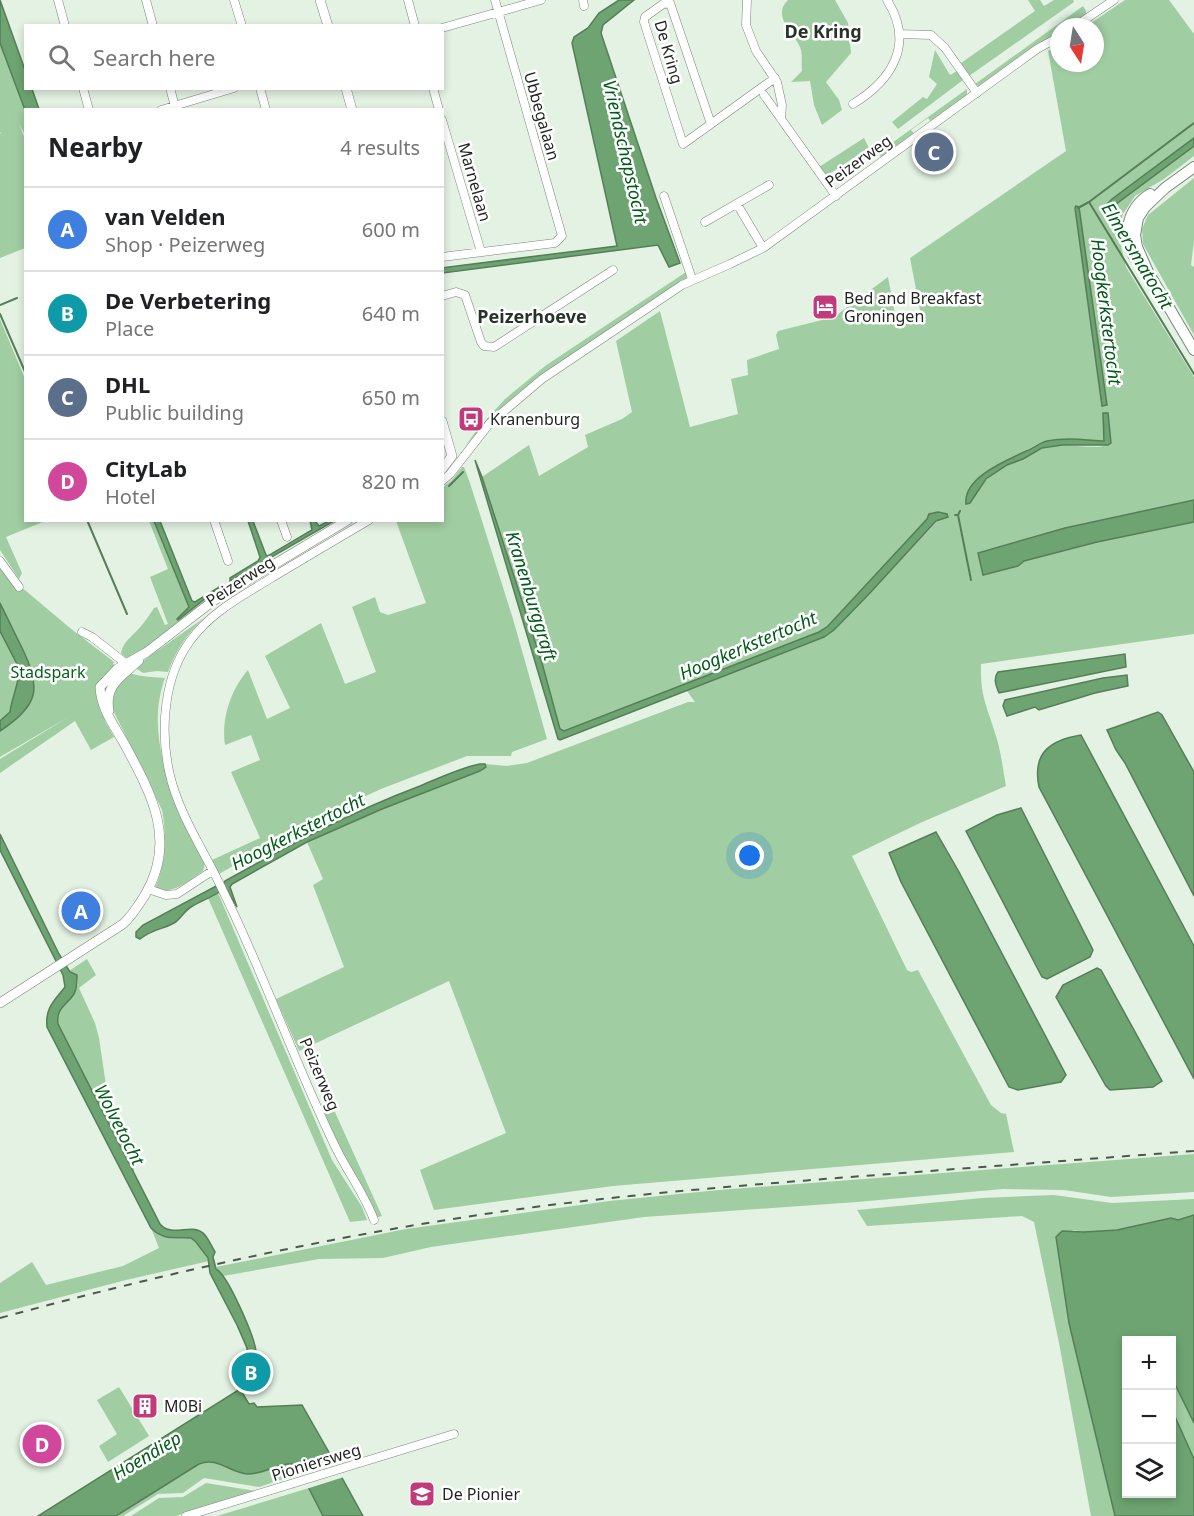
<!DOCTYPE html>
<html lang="en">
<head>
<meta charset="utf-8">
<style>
  :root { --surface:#fff; --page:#f6f6f6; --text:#202124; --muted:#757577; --line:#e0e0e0; --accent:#b45309 }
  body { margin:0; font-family:"Noto Sans",sans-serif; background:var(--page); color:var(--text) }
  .controls { position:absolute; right:18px; bottom:18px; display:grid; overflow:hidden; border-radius:0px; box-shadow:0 3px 9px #0003 }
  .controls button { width:54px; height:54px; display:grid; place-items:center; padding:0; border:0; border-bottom:2px solid var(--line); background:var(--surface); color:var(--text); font:30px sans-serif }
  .compass { position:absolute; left:1050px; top:18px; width:54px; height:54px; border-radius:50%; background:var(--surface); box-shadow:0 3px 9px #0003; rotate:168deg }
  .you { position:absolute; left:750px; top:856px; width:21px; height:21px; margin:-15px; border:4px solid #fff; border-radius:50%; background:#1a73e8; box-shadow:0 0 0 9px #1a73e833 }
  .badge { display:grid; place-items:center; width:39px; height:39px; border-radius:50%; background:var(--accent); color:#fff; font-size:20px; font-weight:700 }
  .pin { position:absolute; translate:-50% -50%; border:3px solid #fff; box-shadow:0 2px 6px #0006 }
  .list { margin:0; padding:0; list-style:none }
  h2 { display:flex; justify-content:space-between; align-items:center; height:78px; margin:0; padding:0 24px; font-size:26px }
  h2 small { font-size:20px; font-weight:400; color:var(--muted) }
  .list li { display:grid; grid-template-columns:39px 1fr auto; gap:18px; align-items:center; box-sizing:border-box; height:84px; padding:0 24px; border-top:2px solid var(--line) }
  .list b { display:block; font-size:22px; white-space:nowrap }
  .list p { margin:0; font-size:20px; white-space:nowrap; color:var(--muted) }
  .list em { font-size:20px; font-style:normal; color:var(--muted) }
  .icon { flex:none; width:33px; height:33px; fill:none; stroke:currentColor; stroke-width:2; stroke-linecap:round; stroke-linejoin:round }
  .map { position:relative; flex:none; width:1194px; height:1516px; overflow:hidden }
  .search { position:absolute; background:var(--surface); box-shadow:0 3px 9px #0003; left:24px; top:24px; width:420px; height:66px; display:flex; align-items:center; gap:15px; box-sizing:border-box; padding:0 21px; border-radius:0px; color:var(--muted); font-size:22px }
  .panel { position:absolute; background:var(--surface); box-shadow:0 3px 9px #0003; left:24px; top:108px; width:420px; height:414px; border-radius:0px }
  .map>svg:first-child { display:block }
</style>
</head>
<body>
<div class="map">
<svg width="1194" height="1516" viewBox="0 0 1194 1516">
  <rect width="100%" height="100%" fill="#e3f2e3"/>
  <path fill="#a1cda2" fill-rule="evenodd" d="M788,0H835L848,23L851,53L826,82L839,100L842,110L822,125L814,105L810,81L791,82L802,71C801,64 803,54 800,47C794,32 771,17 788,0Z
    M1028,0H1040L1044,6L1054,0H1073L1074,2L969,76L961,63L1035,11Z
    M1125,0H1169L1194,34V156L1164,179L1135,196L1123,214L1118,232L1126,267L1194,377V500L1065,528L979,553L1018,566L1024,561L1097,542L1194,522V634L981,664C980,697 987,706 996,736C1001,752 1003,770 1006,786L920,823L852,856L907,970L911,972L918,970L991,1105L1001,1113L1006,1114L1014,1152L613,1186L434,1210L420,1170L506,1133L449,981L299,1051L276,999L344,967L313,885L323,879L307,842L382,809L480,772L486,767L485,764L507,766L527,763L688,702H695L687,691L824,637L834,630L869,594L945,513L938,512L929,514L928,519L827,627L819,632L564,731L560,729L542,663L482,477L529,445L539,476L588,447L585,435L622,419L632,412L616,341L660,311L690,427L738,414L731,379L748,375L747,360L779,349L776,335L778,331L834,317L888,277L896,319L921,315L910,258L1066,151L1048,51L1059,44V63H1095V27H1085ZM1079,207L1107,404L1102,406L1075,208ZM1103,414L1108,445C1094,449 1077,445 1061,445C1040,446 1039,453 1022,459C999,467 981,480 970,503L966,497L983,474L1008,459L1040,443L1079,439L1103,441L1105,439Z
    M1083,6L1086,11V16L1070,27H1059V34L980,87L975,84Z
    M0,43L26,110L25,135L19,124L25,139V248L0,258V134L2,132L0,133Z
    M935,50L950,75L957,71L963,80L898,129L892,122L923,97L927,99L937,84L929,77Z
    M967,89V96L931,122L928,118L911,130L915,135L882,158L878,153Z
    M864,138L869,148L826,176L819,167Z
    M1194,178V241L1191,265L1194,267V335L1143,244L1142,229L1148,215Z
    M686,272L687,276L686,279L518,393L485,424L465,446L476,431L505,399L545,366Z
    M0,319L25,379L26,520L45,521L6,537L22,573L19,579L0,550Z
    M462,467H464L470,483L513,619L547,739L512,752L511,756H467L381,789L309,822L219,874L212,860L260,838L231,772L260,760L251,735L225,745C221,719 231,689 248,670L267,719L290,708L265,656L321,623L345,684L376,672L352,607L375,597L380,612L388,615L426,603L396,521L442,520L443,487L451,481Z
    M149,521H154L189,607L177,619L221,587L224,591L134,656L126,658L121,653C123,641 135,634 142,625C146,620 150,614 154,608L157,607L165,625L168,624L150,577L168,569Z
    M0,558L7,575L70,628L114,662L113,664C127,676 147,677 165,678C142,741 179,807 205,863L203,871C189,880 173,896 155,888C166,863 167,836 162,810L111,706L105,721L114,737L91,750L75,721L0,773V759L70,716L0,757Z
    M204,618C187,634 176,650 168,672L157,671L143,673L134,667Z
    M218,893L332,1160L362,1207L367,1220L350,1222L208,898Z
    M87,959L96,975L79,988L95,1023L99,1038L109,1105L134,1159V1173L58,1024C57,1018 57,1014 60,1009C66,997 91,983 69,971Z
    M323,1103L334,1110L382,1216L374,1218L321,1107Z
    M1194,1154V1192L1111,1197L1064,1190L1003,1189L857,1202L644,1217L431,1247L383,1258L319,1259L223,1276L216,1267L406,1229L609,1201L719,1190Z
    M1054,1195L1112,1203L1194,1199V1215L1177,1220L1171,1218L1117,1230L1084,1232L1074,1230L1056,1237L1069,1323L1115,1516H1091L1059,1343L1034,1222L1022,1216L867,1226L857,1210L982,1198Z
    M151,1228C164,1241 175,1238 191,1238L196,1242L209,1261L126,1280L0,1313V1283L32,1262L46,1285L123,1266L159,1248Z
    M1172,1378L1194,1423V1459L1172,1410Z
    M119,1387L149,1436L108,1462L99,1446L117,1434L97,1400Z
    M203,1462C220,1460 232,1473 249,1474C264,1474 276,1465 290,1463L296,1466L301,1473L259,1487L204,1478L183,1493L158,1494L123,1516H116Z
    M206,1483L256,1491L176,1516H131L159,1498L183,1497Z
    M309,1488L323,1516H217Z"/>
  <path fill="#6da471" stroke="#567e58" stroke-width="1.5" d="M0,0L25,70L26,88L32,89L39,109L25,110L0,43Z
    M619,0H634L603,25L601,33L656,198L680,263L669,267L658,245L443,273V268L449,267L617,246L572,43L574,37L588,28L599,13Z
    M1194,138V146L1116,204L1109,208L1106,205L1112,199Z
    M1076,206L1079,207L1107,405L1102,406L1075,208Z
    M1103,413H1108L1111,443L1108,445H1062L1042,448L1023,459L1007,465L986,479L970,503L966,504C963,477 1008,460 1026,451C1034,448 1039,443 1047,441C1066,437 1085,440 1104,441Z
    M475,460L482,477L542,663L560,729L564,731L819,632L827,627L927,519L929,514L938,512L947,514L948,517L936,521L869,594L834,630L824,637L560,740L558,739Z
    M1194,500V522L1097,542L1024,561L1018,566L983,575L978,553L1065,528Z
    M154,521H160L192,601L195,602L221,586L178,620L177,619L189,607Z
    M248,521H253L266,555L268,556L312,530L310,521H315L319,526L329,521H334L230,581V578L258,561L260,557Z
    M0,603C8,619 15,634 23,650C42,689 38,706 0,731V721L10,712C12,696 20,682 19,668L0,631Z
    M1125,654L1126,667L999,693C996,686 993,678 998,672Z
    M1127,675L1128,686L1095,693L1039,710L1035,707L1007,716L1003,706L1005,700L1103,678Z
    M1158,712L1162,715L1194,772V896L1125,763L1116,750L1107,730Z
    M1081,735L1194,946V1079L1039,787C1032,753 1050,740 1081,735Z
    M480,764H485L486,767L480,771L382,809L307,842L232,884L230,887L237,907L223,884L225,881C289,845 351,812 420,786C439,778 460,768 480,764Z
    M1021,808L1093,950L1090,957L1047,979L1042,977L966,831L997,815Z
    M936,832L959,872L1066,1075L1061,1082L1018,1090L1009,1087L901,882L889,853Z
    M0,834L59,954L70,972L77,975C77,981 77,989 74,994C66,1006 56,1008 58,1024L160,1224C173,1239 193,1221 205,1235C209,1240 212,1247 215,1252L213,1257L216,1269C228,1275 254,1336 256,1351C257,1357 257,1363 256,1370H247V1348L237,1325L210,1273L208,1258L196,1242L191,1238C175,1237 164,1241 151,1228L47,1027C45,1008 54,1001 65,987L63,975L0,850Z
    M218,885L221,891C212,897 201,901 191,907C184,911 181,919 174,923C162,930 154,928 140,939L136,937V932L143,925Z
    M1097,968L1101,970L1162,1081L1153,1087L1110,1090L1106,1086L1056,997L1063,985Z
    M1194,1215V1423L1172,1378V1340H1126V1494H1172V1410L1194,1459V1516H1115L1069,1323L1056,1237L1062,1231L1084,1232L1117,1230L1171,1218L1178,1220Z
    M240,1389L249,1404L254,1403L257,1407L302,1405L335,1463V1465L363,1516H323L301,1473L293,1464C281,1462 264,1474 248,1474C230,1473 217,1456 199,1464L116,1516H38Z"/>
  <path fill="#e3f2e3" d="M338,1461L344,1477L306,1489L298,1474Z"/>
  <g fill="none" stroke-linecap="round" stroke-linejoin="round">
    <path stroke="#567e58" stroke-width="2" d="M1194,123L1089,202L1194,374
      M1078,208L1089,202
      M25,296H26
      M0,305L17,298
      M0,314L26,374
      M449,486L463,472
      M955,515H958L960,511
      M958,515L971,580
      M87,520L127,614"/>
    <g stroke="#7b887b" stroke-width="9">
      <path id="minor" d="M58,0L65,26
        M146,0L153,26
        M234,0L242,26
        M408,0L415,26
        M583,0L584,6
        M747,0L746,25L756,51L777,82L782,105L781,119
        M670,3L711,124L683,144L644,22L645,17L663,4Z
        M1074,27L1114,0
        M442,28L541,0
        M899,34L931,35L945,48L977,93
        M83,88L89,110
        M170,88L176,110
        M260,88L266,110
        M433,88L439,110
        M764,95L836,196
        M853,104C892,80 915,44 887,0
        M161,110L234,88
        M442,120L481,252
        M711,124L775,78
        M664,196L692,279
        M737,204L763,248
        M705,222L769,185
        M442,257L555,243L562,236L495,0
        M442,296L456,292L465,295L481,342L484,346L494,347L613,270
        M442,481L450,474L490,423L542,379L682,285L730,264L763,248L1037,49L1059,37
        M214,520L228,561
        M281,520L287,537
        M369,520C335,540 301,560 268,580C239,598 210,613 190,641C164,676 160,729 169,771C178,814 205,852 223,891C264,974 294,1061 334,1144C346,1170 364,1193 374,1220
        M0,561L19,587
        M82,632L92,637L129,666
        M148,889L166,895L177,894L212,871
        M186,1516L454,1434"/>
    </g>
    <g stroke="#7b887b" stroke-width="10">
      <path id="tertiary" d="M320,0L328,26
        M346,88L352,110
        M442,421L452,456L442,469
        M109,711C104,684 122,677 139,660
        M0,1003L123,924C132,916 138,906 145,895C177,841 152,795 125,745C114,725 101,709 100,687L117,669L147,652L213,601L348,520"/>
    </g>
    <g stroke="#7b887b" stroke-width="12">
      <path id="secondary" d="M1194,167L1165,188L1145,207L1138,218L1135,235L1137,247L1148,272L1194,350
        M1135,258C1121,235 1128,208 1150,194"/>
    </g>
    <use href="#minor" stroke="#fff" stroke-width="8"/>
    <use href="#tertiary" stroke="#fff" stroke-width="9"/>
    <use href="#secondary" stroke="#fff" stroke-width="10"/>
    <path stroke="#4f574f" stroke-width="2" stroke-dasharray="8 8" stroke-linecap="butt" d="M0,1318C176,1270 354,1231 535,1207C635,1194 736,1186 837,1178C956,1169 1075,1160 1194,1151"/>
  </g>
  <defs>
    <g id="hotel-square" transform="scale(1.35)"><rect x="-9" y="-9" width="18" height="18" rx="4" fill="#c13a79" stroke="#fff"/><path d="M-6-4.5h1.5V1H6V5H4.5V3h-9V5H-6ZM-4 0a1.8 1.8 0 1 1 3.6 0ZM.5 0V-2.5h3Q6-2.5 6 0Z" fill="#fff"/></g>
    <g id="bus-square" transform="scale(1.35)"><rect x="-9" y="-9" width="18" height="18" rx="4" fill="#c13a79" stroke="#fff"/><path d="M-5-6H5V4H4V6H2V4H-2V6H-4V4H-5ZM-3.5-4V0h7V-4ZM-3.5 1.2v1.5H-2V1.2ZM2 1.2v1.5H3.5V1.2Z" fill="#fff"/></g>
    <g id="building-square" transform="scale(1.35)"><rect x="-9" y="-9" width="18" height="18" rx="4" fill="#c13a79" stroke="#fff"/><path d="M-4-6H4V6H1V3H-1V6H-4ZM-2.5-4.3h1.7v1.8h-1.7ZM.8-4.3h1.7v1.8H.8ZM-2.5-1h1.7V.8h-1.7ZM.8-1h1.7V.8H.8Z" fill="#fff"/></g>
    <g id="school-square" transform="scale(1.35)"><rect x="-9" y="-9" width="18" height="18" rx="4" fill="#c13a79" stroke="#fff"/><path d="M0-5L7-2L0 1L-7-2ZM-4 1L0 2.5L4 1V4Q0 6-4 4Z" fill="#fff"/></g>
  </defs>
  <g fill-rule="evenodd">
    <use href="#hotel-square" x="825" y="307"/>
    <use href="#bus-square" x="471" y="419"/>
    <use href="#building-square" x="145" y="1406"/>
    <use href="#school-square" x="422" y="1494"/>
  </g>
  <g text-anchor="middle" stroke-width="5" stroke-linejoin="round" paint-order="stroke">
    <g font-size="16" fill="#1f241f" stroke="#fff">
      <text transform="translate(669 52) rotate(74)" y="6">De Kring</text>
      <text transform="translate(542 116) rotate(74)" y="6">Ubbegalaan</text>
      <text transform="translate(858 161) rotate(-36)" y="6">Peizerweg</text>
      <text transform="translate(475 182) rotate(74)" y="6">Marnelaan</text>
      <text transform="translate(240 581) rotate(-33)" y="6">Peizerweg</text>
      <text transform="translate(320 1074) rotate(67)" y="6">Peizerweg</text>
      <text transform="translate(316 1462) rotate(-17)" y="6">Pioniersweg</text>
    </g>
    <g font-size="16" fill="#1f241f" stroke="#fff" text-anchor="start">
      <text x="844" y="304">Bed and Breakfast<tspan x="844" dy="18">Groningen</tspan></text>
      <text x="490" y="425">Kranenburg</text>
      <text x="164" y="1412">M0Bi</text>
      <text x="442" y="1500">De Pionier</text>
    </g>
    <g font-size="16" fill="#095f1d" stroke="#fff">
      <text x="48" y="678">Stadspark</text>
    </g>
    <g font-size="18" font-weight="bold" fill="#273228" stroke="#fff">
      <text x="823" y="38">De Kring</text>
      <text x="532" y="323">Peizerhoeve</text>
    </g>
    <g font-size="18" font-style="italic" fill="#025b19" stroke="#fff">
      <text transform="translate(625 152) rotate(77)" y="6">Vriendschapstocht</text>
      <text transform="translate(1137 256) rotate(59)" y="6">Elmersmatocht</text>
      <text transform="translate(1106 312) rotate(83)" y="6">Hoogkerkstertocht</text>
      <text transform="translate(531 596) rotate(73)" y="6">Kranenburggraft</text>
      <text transform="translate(748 646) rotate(-23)" y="6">Hoogkerkstertocht</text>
      <text transform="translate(298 832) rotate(-27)" y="6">Hoogkerkstertocht</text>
      <text transform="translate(119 1125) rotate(63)" y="6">Wolvetocht</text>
      <text transform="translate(147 1456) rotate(-31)" y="6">Hoendiep</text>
    </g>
  </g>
</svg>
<div class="controls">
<button>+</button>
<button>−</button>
<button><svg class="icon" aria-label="layers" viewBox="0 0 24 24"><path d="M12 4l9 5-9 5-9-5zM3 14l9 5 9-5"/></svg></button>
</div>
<svg class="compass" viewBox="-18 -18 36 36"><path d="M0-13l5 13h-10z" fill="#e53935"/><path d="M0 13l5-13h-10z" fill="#757577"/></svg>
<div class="you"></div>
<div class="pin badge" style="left:81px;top:911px;background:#3f7fe0">A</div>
<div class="pin badge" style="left:251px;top:1372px;background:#0f9aa8">B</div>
<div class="pin badge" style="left:934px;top:152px;background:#5c6f8a">C</div>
<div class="pin badge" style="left:42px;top:1444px;background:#d1479c">D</div>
<div class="search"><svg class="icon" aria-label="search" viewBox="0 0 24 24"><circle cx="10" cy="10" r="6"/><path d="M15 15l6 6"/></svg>Search here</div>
<section class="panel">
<h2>Nearby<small>4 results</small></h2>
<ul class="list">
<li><span class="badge" style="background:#3f7fe0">A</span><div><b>van Velden</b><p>Shop · Peizerweg</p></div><em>600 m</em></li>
<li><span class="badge" style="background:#0f9aa8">B</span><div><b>De Verbetering</b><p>Place</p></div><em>640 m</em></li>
<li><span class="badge" style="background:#5c6f8a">C</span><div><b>DHL</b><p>Public building</p></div><em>650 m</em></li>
<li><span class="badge" style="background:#d1479c">D</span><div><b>CityLab</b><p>Hotel</p></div><em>820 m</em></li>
</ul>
</section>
</div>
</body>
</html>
